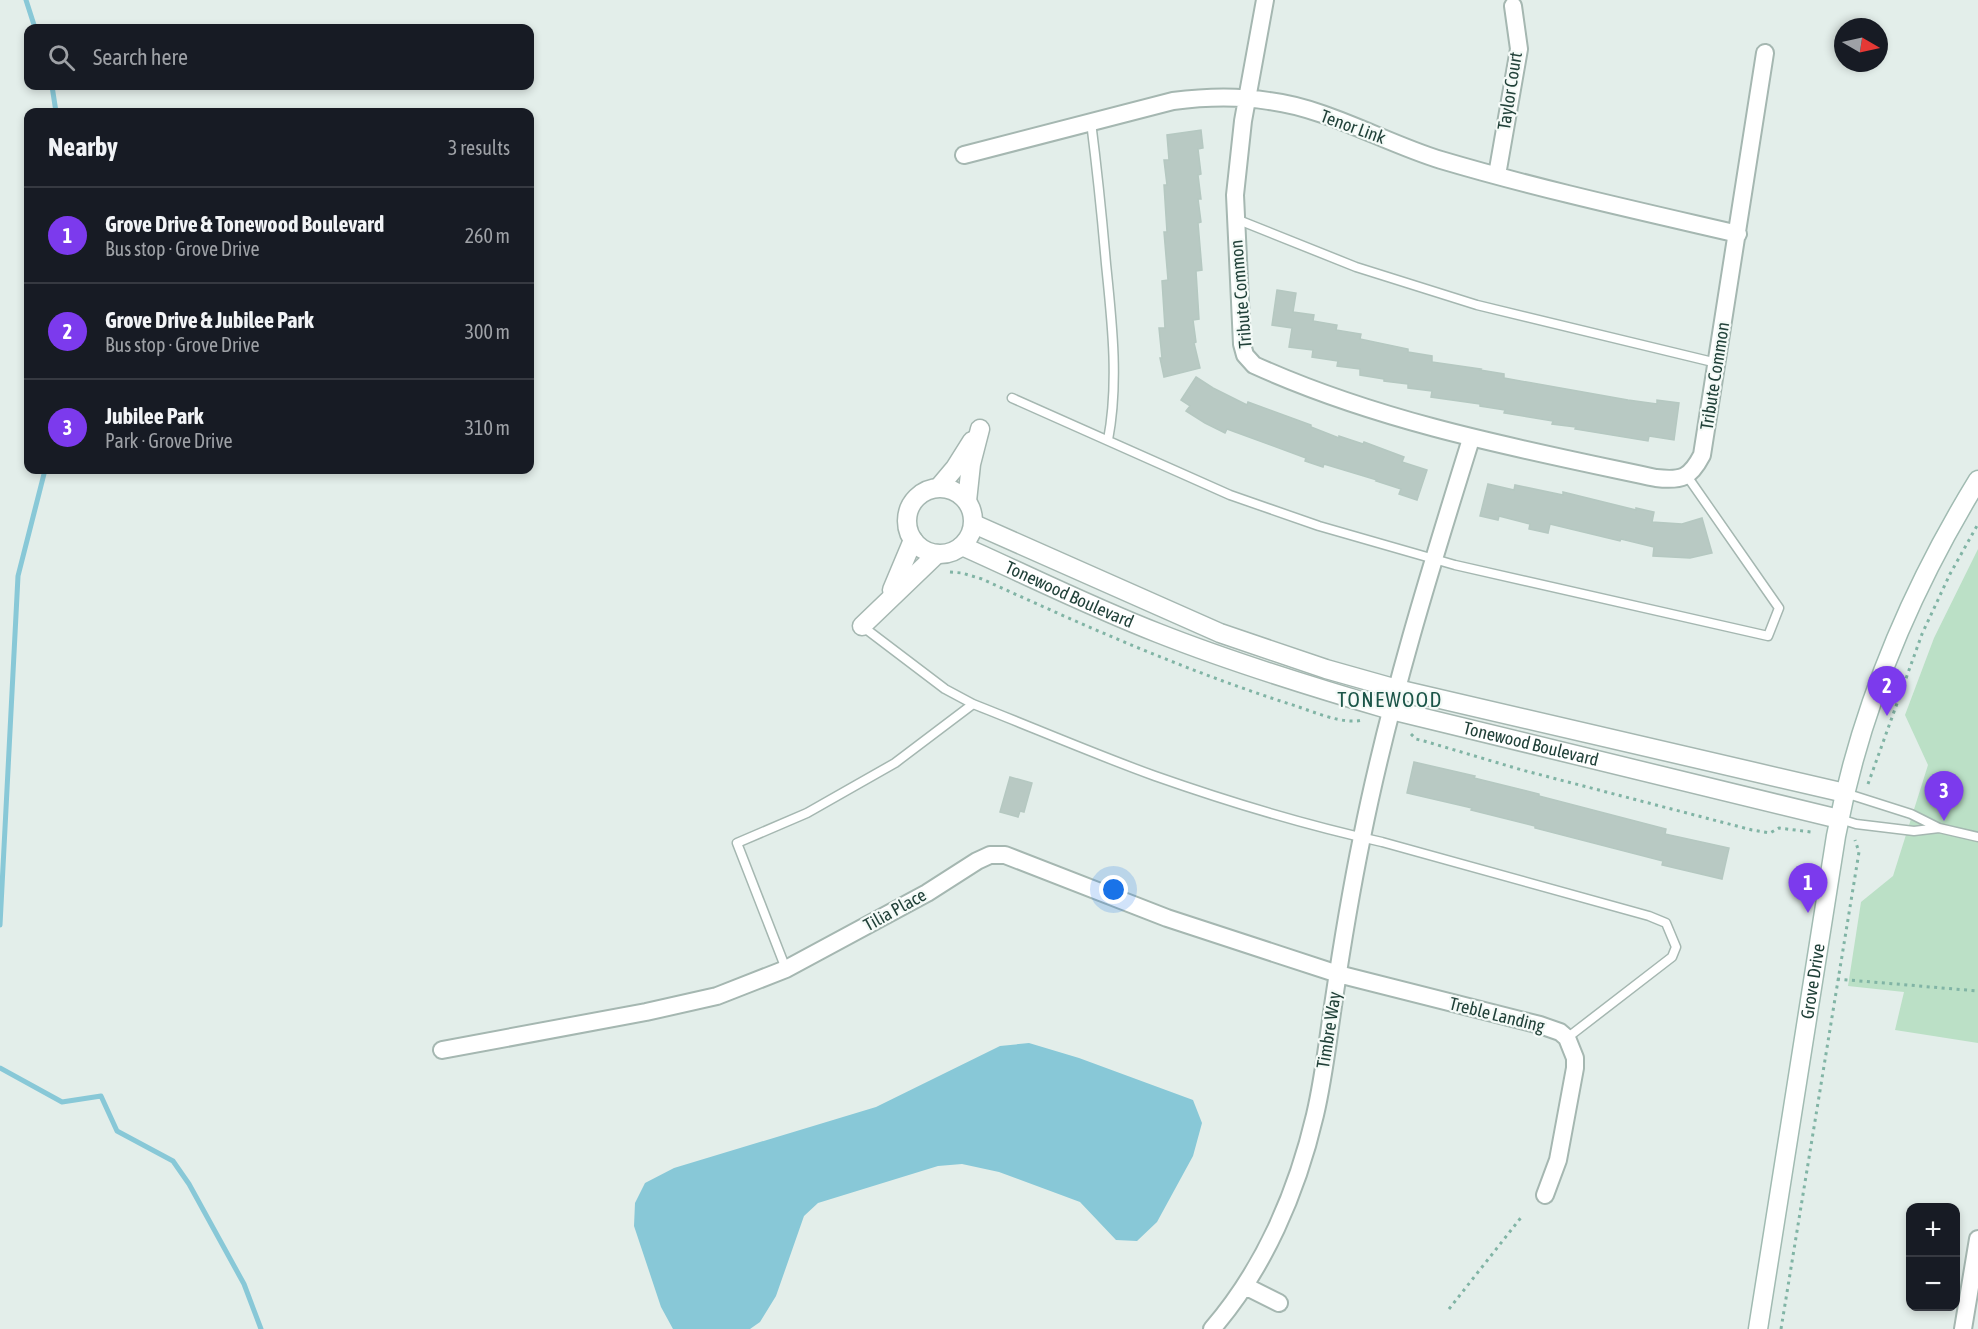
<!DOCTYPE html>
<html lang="en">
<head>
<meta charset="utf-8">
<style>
  :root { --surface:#171b24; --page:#242831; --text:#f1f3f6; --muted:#9ea1a6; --line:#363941; --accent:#7c3aed }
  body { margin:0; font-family:"Asap Condensed",sans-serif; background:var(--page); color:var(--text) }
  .controls { position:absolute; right:18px; bottom:18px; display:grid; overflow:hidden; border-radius:12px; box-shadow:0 3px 9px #0003 }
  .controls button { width:54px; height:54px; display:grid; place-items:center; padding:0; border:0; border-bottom:2px solid var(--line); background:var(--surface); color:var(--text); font:30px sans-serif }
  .compass { position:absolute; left:1834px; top:18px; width:54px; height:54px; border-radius:50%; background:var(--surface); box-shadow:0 3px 9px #0003; rotate:99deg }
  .you { position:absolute; left:1114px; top:890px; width:21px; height:21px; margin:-15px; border:4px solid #fff; border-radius:50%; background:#1a73e8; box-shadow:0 0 0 9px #1a73e833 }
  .badge { display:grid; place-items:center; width:39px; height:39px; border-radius:50%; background:var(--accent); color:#fff; font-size:20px; font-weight:700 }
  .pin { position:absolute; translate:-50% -50px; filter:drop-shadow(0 2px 3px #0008) }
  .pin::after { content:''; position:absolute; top:32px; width:21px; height:18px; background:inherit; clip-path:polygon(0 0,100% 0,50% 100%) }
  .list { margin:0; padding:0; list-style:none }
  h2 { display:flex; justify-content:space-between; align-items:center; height:78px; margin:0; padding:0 24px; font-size:26px }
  h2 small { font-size:20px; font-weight:400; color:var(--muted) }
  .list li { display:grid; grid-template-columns:39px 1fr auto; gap:18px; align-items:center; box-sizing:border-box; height:96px; padding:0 24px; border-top:2px solid var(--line) }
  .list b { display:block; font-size:22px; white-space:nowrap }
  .list p { margin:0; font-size:20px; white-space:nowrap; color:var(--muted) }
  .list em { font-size:20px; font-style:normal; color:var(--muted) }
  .icon { flex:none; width:33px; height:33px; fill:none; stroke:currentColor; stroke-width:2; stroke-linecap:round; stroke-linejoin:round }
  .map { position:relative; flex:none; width:1978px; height:1329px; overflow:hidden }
  .search { position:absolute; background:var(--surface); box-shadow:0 3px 9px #0003; left:24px; top:24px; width:510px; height:66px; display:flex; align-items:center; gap:15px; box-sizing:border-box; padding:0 21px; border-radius:12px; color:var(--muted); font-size:22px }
  .panel { position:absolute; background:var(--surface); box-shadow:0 3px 9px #0003; left:24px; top:108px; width:510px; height:366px; border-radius:12px }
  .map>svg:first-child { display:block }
</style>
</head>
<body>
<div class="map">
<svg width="1978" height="1329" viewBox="0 0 1978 1329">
  <rect width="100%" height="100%" fill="#e3eeea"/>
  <path fill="#bbe0c6" d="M1978,549V1043L1895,1030L1904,992L1848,986L1861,902L1893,876L1928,765L1905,715L1934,638Z"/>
  <path fill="#88c8d7" d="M1029,1043L1079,1058L1193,1100L1202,1123L1193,1156L1157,1222L1137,1241L1116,1240L1080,1202L999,1172L962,1164L938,1166L818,1203L804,1216L776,1296L760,1322L750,1329H673L661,1307L634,1226L635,1203L645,1183L674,1168L876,1107L1000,1046Z"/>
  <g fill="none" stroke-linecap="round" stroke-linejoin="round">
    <path stroke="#88c8d7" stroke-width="5" d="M26,0L35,28
      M52,86L56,112
      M0,925L18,576L45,470
      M0,1068L62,1102L101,1096L117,1131L173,1161L189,1184L244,1284L261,1329"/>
  </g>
  <path fill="#b8c9c3" stroke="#b5c8c1" stroke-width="1.5" d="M1201,130L1203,148L1198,149L1201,174L1198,175L1201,199H1198L1201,222L1198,223L1202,270L1196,271L1199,319L1193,320L1196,342L1194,343L1200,368L1164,377L1160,358H1162L1159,328H1165L1162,281L1168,280L1164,232H1167L1164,185H1167L1164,160H1169L1167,135Z
    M1277,290L1296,293L1293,312L1314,315L1313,321L1337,325L1336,330L1361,334L1360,339L1408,349V352L1432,356V362L1481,369L1480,370L1504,374V378L1628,400L1657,404V400L1679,403L1674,440L1649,436L1648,441L1575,429L1576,427L1552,424L1553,421L1504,413L1505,410L1480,406V404L1431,397L1432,391L1408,388V384L1384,381V379L1360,375V369L1337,366L1338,361L1312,357L1313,350L1289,347L1292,328L1272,325Z
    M1196,377L1213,388L1247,405L1248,402L1311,425V427L1339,438V436L1363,444L1364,442L1404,457L1402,462L1427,470L1417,500L1399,494L1401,489L1376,481L1377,480L1324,464L1323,467L1305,461L1306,458L1227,429L1225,433L1205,423L1186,411L1190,406L1181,400Z
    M1488,484L1514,490L1515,485L1563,495V492L1636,510V508L1654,512L1652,522L1682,524L1702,518L1712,553L1690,558L1653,556L1654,547L1621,539L1620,541L1550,524L1548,533L1529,529L1530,524L1499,516L1498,520L1480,516Z
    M1414,762L1475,776L1474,778L1539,794V796L1666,829L1665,834L1729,848L1722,879L1662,865L1663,861L1535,828V826L1471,810L1472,808L1407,793Z
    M1010,777L1032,783L1024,812L1020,811L1018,817L1000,812Z"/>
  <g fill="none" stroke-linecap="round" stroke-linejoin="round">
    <g stroke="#a5b7b1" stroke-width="11">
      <path id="service" d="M1091,122C1097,169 1102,217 1106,264C1112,322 1119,383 1108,440
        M1236,219L1356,267L1477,305L1717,363
        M1012,398L1230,495L1319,526L1455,565L1768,636L1779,608L1687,476
        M862,626L945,689L973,704C1034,728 1094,754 1155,776C1229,802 1305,825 1382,842L1649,916L1666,923L1676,947L1672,957L1567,1038
        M1845,793L1911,814L1939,828
        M1840,819L1856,824L1914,831L1939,828L1978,837
        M786,969L737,843L807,813L895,763L973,704"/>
    </g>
    <g stroke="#a5b7b1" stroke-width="20">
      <path id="minor" d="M1265,0L1243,121L1235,195L1242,344L1245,355L1254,365C1382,423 1520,449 1656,478C1682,481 1690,478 1702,455L1765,53
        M964,155L1173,101C1204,97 1238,96 1269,101C1327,108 1385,143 1441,160C1539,189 1639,211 1738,234
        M1497,175L1519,49L1513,6
        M442,1050L646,1012L717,996L786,969L927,893L977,861L990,855H1005L1167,918L1338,974L1540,1025L1560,1032L1567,1038L1575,1058V1068L1558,1160L1545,1195
        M1245,1286L1279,1303
        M1212,1329C1264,1269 1297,1192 1315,1115C1324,1077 1328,1038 1334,999C1342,945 1351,891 1362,837C1389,702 1430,570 1471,439
        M1963,1329L1978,1239"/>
    </g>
    <g stroke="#a5b7b1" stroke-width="21">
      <g id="tertiary">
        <path d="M939,487L955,468L972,441"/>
        <circle cx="940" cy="521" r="33"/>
        <path d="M967,501L971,464L980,429"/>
        <path d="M974,524L1220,633L1326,669L1397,689L1845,793"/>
        <path id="s1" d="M962,546C1027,575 1091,607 1158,633C1234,663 1312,687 1391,710L1839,819"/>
        <path d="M892,590L913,540"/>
        <path d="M862,626L937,554"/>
      </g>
    </g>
    <g stroke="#a1bbb2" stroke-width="21">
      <g id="secondary">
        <path id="s2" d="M1758,1329L1836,836C1860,710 1911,589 1978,480"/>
      </g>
    </g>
    <path stroke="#81b4a5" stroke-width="3" stroke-dasharray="3 4.5" stroke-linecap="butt" d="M950,572L962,573L982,579C1085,626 1188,672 1296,706C1314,712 1344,725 1362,720
      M1411,734L1416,739L1424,741L1522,770L1752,830L1770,833L1779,828L1811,832
      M1868,784L1922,634L1950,574L1978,524
      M1837,979L1978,991
      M1449,1309L1523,1215
      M1781,1329L1859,852L1855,840"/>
    <use href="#service" stroke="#fff" stroke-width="8"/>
    <use href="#minor" stroke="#fff" stroke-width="16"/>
    <use href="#tertiary" stroke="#fff" stroke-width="18"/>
    <use href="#secondary" stroke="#fff" stroke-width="18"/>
  </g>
  <g text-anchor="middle" stroke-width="4.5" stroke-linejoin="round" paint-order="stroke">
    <g font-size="18" fill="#214139" stroke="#f4faf7">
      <text transform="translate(1510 91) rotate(-81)" y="6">Taylor Court</text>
      <text transform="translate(1353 127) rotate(20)" y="6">Tenor Link</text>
      <text transform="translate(1241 294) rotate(-95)" y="6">Tribute Common</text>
      <text transform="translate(1715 376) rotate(-81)" y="6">Tribute Common</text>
      <text dy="6" stroke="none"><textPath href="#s1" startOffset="118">Tonewood Boulevard</textPath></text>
      <text dy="6" stroke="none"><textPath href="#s1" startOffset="604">Tonewood Boulevard</textPath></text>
      <text transform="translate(895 910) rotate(-29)" y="6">Tilia Place</text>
      <text dy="6" stroke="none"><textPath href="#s2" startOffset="352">Grove Drive</textPath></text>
      <text transform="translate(1497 1015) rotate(14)" y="6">Treble Landing</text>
      <text transform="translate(1329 1030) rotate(-81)" y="6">Timbre Way</text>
    </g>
    <g font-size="21" letter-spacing="1.5" fill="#1b5548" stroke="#f4faf7">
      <text x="1390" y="707">TONEWOOD</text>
    </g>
  </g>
</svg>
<div class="controls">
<button>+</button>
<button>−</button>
</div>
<svg class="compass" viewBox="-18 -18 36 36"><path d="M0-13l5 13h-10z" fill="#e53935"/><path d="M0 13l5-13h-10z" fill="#9ea1a6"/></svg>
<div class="you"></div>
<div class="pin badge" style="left:1808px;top:913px">1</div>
<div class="pin badge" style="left:1887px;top:716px">2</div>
<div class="pin badge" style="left:1944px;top:821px">3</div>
<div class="search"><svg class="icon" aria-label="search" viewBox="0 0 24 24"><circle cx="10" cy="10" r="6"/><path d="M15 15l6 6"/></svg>Search here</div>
<section class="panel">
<h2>Nearby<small>3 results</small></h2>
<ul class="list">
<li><span class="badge">1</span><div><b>Grove Drive &amp; Tonewood Boulevard</b><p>Bus stop · Grove Drive</p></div><em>260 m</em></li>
<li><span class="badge">2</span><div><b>Grove Drive &amp; Jubilee Park</b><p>Bus stop · Grove Drive</p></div><em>300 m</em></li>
<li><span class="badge">3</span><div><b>Jubilee Park</b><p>Park · Grove Drive</p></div><em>310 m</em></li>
</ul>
</section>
</div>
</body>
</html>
